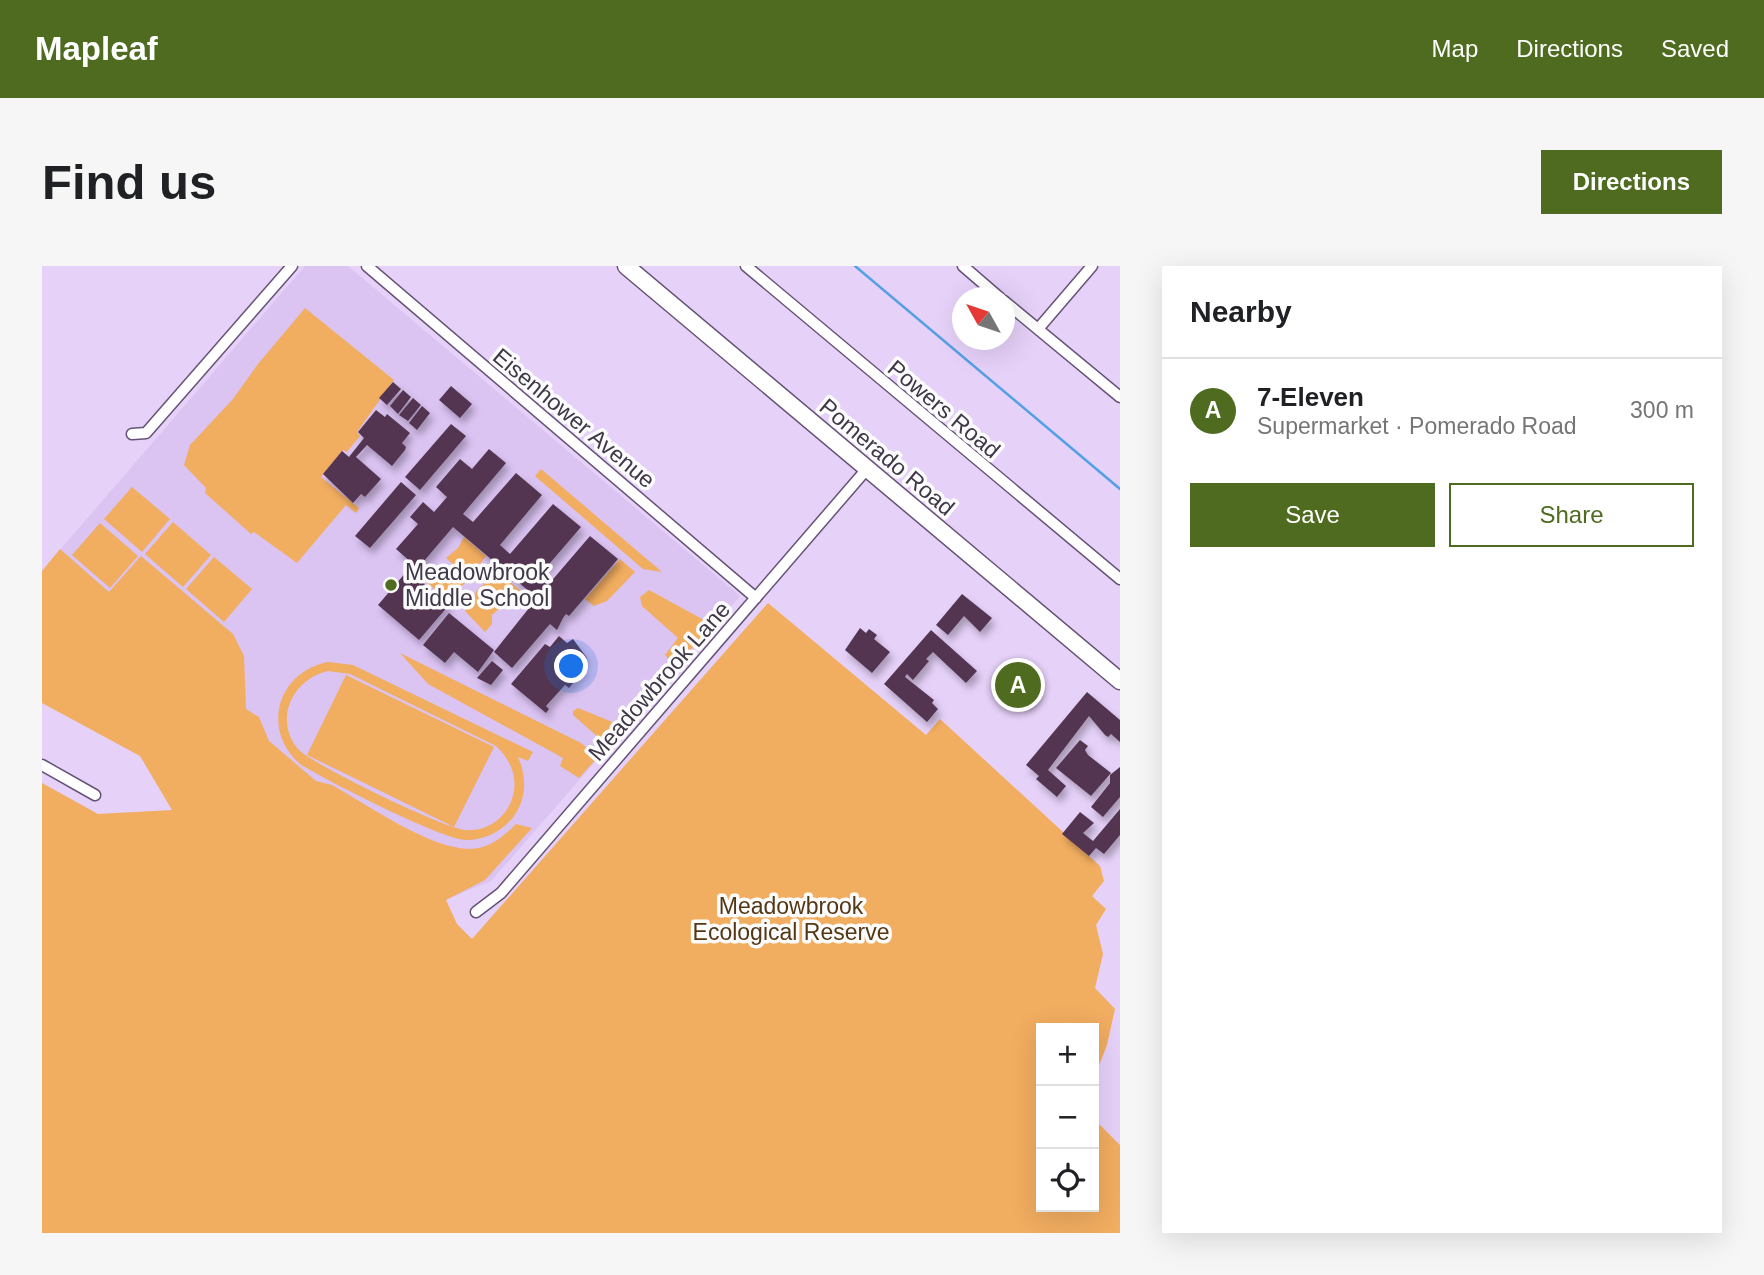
<!DOCTYPE html>
<html lang="en">
<head>
<meta charset="utf-8">
<style>
  :root { --surface:#fff; --page:#f6f6f6; --text:#202124; --muted:#757577; --line:#e0e0e0; --accent:#4e6b1f }
  body { margin:0; font-family:Helvetica,sans-serif; background:var(--page); color:var(--text) }
  .controls { position:absolute; right:21px; bottom:21px; display:grid; overflow:hidden; border-radius:0px; box-shadow:0 7px 28px #0002 }
  .controls button { width:63px; height:63px; display:grid; place-items:center; padding:0; border:0; border-bottom:2px solid var(--line); background:var(--surface); color:var(--text); font:35px sans-serif }
  .compass { position:absolute; left:910px; top:21px; width:63px; height:63px; border-radius:50%; background:var(--surface); box-shadow:0 7px 28px #0002; rotate:310deg }
  .you { position:absolute; left:530px; top:401px; width:24px; height:24px; margin:-18px; border:5px solid #fff; border-radius:50%; background:#1a73e8; box-shadow:0 0 0 10px #1a73e833 }
  .badge { display:grid; place-items:center; width:46px; height:46px; border-radius:50%; background:var(--accent); color:#fff; font-size:23px; font-weight:700 }
  .pin { position:absolute; translate:-50% -50%; border:4px solid #fff; box-shadow:0 2px 7px #0006 }
  .list { margin:0; padding:0; list-style:none }
  h2 { display:flex; justify-content:space-between; align-items:center; height:91px; margin:0; padding:0 28px; font-size:30px }
  h2 small { font-size:23px; font-weight:400; color:var(--muted) }
  .list li { display:grid; grid-template-columns:46px 1fr auto; gap:21px; align-items:center; box-sizing:border-box; height:105px; padding:0 28px; border-top:2px solid var(--line) }
  .list b { display:block; font-size:26px; white-space:nowrap }
  .list p { margin:0; font-size:23px; white-space:nowrap; color:var(--muted) }
  .list em { font-size:23px; font-style:normal; color:var(--muted) }
  .actions { display:flex; gap:14px; padding:21px 28px }
  .actions a { flex:1; padding:16px 0; border:2px solid var(--accent); border-radius:0px; text-align:center; font-size:24px; color:var(--accent) }
  .actions .main { background:var(--accent); color:#fff }
  .icon { flex:none; width:38px; height:38px; fill:none; stroke:currentColor; stroke-width:2; stroke-linecap:round; stroke-linejoin:round }
  .map { position:relative; flex:none; width:1078px; height:967px; overflow:hidden; border-radius:0px }
  header { display:flex; align-items:center; gap:42px; box-sizing:border-box; height:98px; padding:0 35px; background:var(--accent); color:#fff }
  header strong { font-size:33px }
  nav { display:flex; gap:38px; margin-inline-start:auto; font-size:24px }
  .intro { display:flex; align-items:center; justify-content:space-between; box-sizing:border-box; height:168px; padding:0 42px }
  h1 { margin:0; font-size:49px }
  .button { padding:18px 32px; border-radius:0px; background:var(--accent); color:#fff; font-size:24px; font-weight:700 }
  main { display:flex; gap:42px; padding:0 42px }
  aside { flex:1; background:var(--surface); border-radius:0px; box-shadow:0 7px 28px #0002 }
  .map>svg:first-child { display:block }
</style>
</head>
<body>
<header>
<strong>Mapleaf</strong>
<nav><a>Map</a><a>Directions</a><a>Saved</a></nav>
</header>
<div class="intro"><h1>Find us</h1><a class="button">Directions</a></div>
<main>
<div class="map">
<svg width="1078" height="967" viewBox="0 0 1078 967">
  <defs>
    <filter id="shadow"><feDropShadow dx="3.5" dy="6" stdDeviation="3.5" flood-color="#0004"/></filter>
  </defs>
  <rect width="100%" height="100%" fill="#e6d1f9"/>
  <path fill="#dbc3f2" d="M263,0H306L698,330L449,615L403,634L0,305Z"/>
  <path fill="#f1ad60" fill-rule="evenodd" d="M263,42L352,114L315,166L318,170L305,186L301,184L279,211L317,242L314,247L304,239L255,297L212,266L209,268L163,227L164,222L142,199L148,179L191,133L216,98Z
    M499,203L620,306L601,303L493,210Z
    M90,221L128,253L100,286L62,253Z
    M131,256L169,289L141,321L103,288Z
    M58,257L96,290L68,322L30,289Z
    M422,271L444,290L427,313L404,292L416,282Z
    M18,283L67,326L99,290L191,368L202,390L204,443L217,451L227,475L274,515L290,519C326,539 386,582 427,583C447,583 461,571 474,558L490,562L443,614L404,634L415,658L430,673L726,337L884,469L898,453L1058,600L1062,615L1050,630L1064,643L1054,659L1061,688L1053,722L1073,743L1065,779L1052,812V762H999V941H1052V853L1078,879V967H0V517L56,548L130,544L98,490L0,437V305Z
    M172,291L210,323L182,356L144,323Z
    M578,293L593,306L565,335L552,340L543,333Z
    M401,298L423,317L406,334L383,315L385,311L390,313Z
    M454,308L459,314L462,311L478,324L450,349V358L443,366L423,345L435,324Z
    M607,324L662,354L668,361L566,480L531,449V445L536,442L573,457L628,394L623,389L636,372L600,340L598,331Z
    M358,387L539,477L556,491L537,512L518,500L521,492L386,418Z
    M286,396L311,399L491,486L486,495L476,491C484,509 485,529 474,547C463,564 444,574 424,574C401,574 283,514 258,498C219,464 235,406 286,396ZM286,405L308,408L454,480C469,494 477,513 470,533C463,553 445,565 424,564C405,564 269,498 256,483C231,453 251,413 286,405Z
    M304,409L452,481L412,561L265,489Z"/>
  <g fill="none" stroke-linecap="round" stroke-linejoin="round">
    <path stroke="#55a0e4" stroke-width="2.5" d="M813,0L1078,223"/>
  </g>
  <path fill="#523651" filter="url(#shadow)" d="M351,116L359,123L345,139L337,132Z
    M409,120L430,138L418,152L397,134Z
    M361,124L369,131L356,148L348,140Z
    M371,132L379,139L366,155L357,149Z
    M380,140L388,147L375,164L367,157Z
    M334,144L343,151L345,148L368,167L360,177L364,181L363,184L350,200L325,179L314,191L339,213L323,231L319,228L311,237L281,208L300,185L307,191L322,172L316,166Z
    M409,158L424,170L378,224L363,211Z
    M447,183L464,197L421,248L431,256L474,207L500,229L458,279L468,288L511,238L539,261L496,311L506,319L548,270L576,293L527,350L524,348L521,352L515,364L508,358L470,402L452,386L495,332L411,261L371,308L407,339L377,374L336,339L371,298L354,283L376,258L368,251L381,236L392,246L405,231L394,221L418,193L430,203Z
    M359,216L374,229L328,282L313,270Z
    M920,328L950,352L938,366L922,350L906,369L894,359Z
    M407,347L452,384L436,406L412,386L403,397L381,379Z
    M818,362L824,367L827,363L835,369L832,373L848,386L830,407L803,384Z
    M889,364L935,405L924,417L891,386L884,393L887,395L871,414L865,408L863,411L892,434L890,437L896,443L885,456L842,418Z
    M517,370L525,377L531,373L545,392L539,399L544,402L527,422L523,419L504,440L507,443L504,447L469,418L503,378L508,381Z
    M450,395L461,404L449,419L435,412Z
    M966,404H970L996,426L985,439L956,415Z
    M1045,426L1078,454V476L1069,468L1066,471L1063,469L1047,450L1006,504L1024,520L1015,531L994,513L997,510L984,499Z
    M1038,474L1046,480L1043,484L1046,489L1069,507L1049,530L1014,502Z
    M1078,501V531L1061,551L1049,541L1068,517V509Z
    M1078,543V569L1062,588L1054,582L1047,590L1020,568L1038,546L1052,557L1041,567L1051,575Z"/>
  <g fill="none" stroke-linecap="round" stroke-linejoin="round">
    <g stroke="#655376" stroke-width="13">
      <path id="minor" d="M325,0L714,332
        M704,0L1078,313
        M921,0L958,32
        M962,35L1078,131
        M996,63L1050,0
        M90,168L104,167L250,0
        M0,499L53,529
        M434,646L459,627L824,204"/>
    </g>
    <g stroke="#655376" stroke-width="19">
      <path id="primary" d="M584,0L1078,415"/>
    </g>
    <use href="#minor" stroke="#fff" stroke-width="10"/>
    <use href="#primary" stroke="#fff" stroke-width="16"/>
  </g>
  <circle fill="#4e6b1f" stroke="#fcfcfc" stroke-width="2.5" cx="349" cy="319" r="7"/>
  <g text-anchor="middle" stroke-width="7" stroke-linejoin="round" paint-order="stroke">
    <g font-size="23" fill="#403848" stroke="#fcfcfc">
      <text transform="translate(902 143) rotate(40)" y="8">Powers Road</text>
      <text transform="translate(532 152) rotate(40)" y="8">Eisenhower Avenue</text>
      <text transform="translate(845 191) rotate(40)" y="8">Pomerado Road</text>
      <text transform="translate(617 415) rotate(-49)" y="8">Meadowbrook Lane</text>
    </g>
    <g font-size="23" fill="#403848" stroke="#fcfcfc" text-anchor="start">
      <text x="363" y="314">Meadowbrook<tspan x="363" dy="26">Middle School</tspan></text>
    </g>
    <g font-size="23" fill="#543816" stroke="#fcfcfc">
      <text x="749" y="648">Meadowbrook<tspan x="749" dy="26">Ecological Reserve</tspan></text>
    </g>
  </g>
</svg>
<div class="controls">
<button>+</button>
<button>−</button>
<button><svg class="icon" aria-label="locate" viewBox="0 0 24 24"><circle cx="12" cy="12" r="6"/><path d="M12 2v4M12 18v4M2 12h4M18 12h4"/></svg></button>
</div>
<svg class="compass" viewBox="-18 -18 36 36"><path d="M0-13l5 13h-10z" fill="#e53935"/><path d="M0 13l5-13h-10z" fill="#757577"/></svg>
<div class="you"></div>
<div class="pin badge" style="left:976px;top:419px">A</div>
</div>
<aside>
<h2>Nearby<small></small></h2>
<ul class="list">
<li><span class="badge">A</span><div><b>7-Eleven</b><p>Supermarket · Pomerado Road</p></div><em>300 m</em></li>
</ul>
<div class="actions"><a class="main">Save</a><a>Share</a></div>
</aside>
</main>
</body>
</html>
